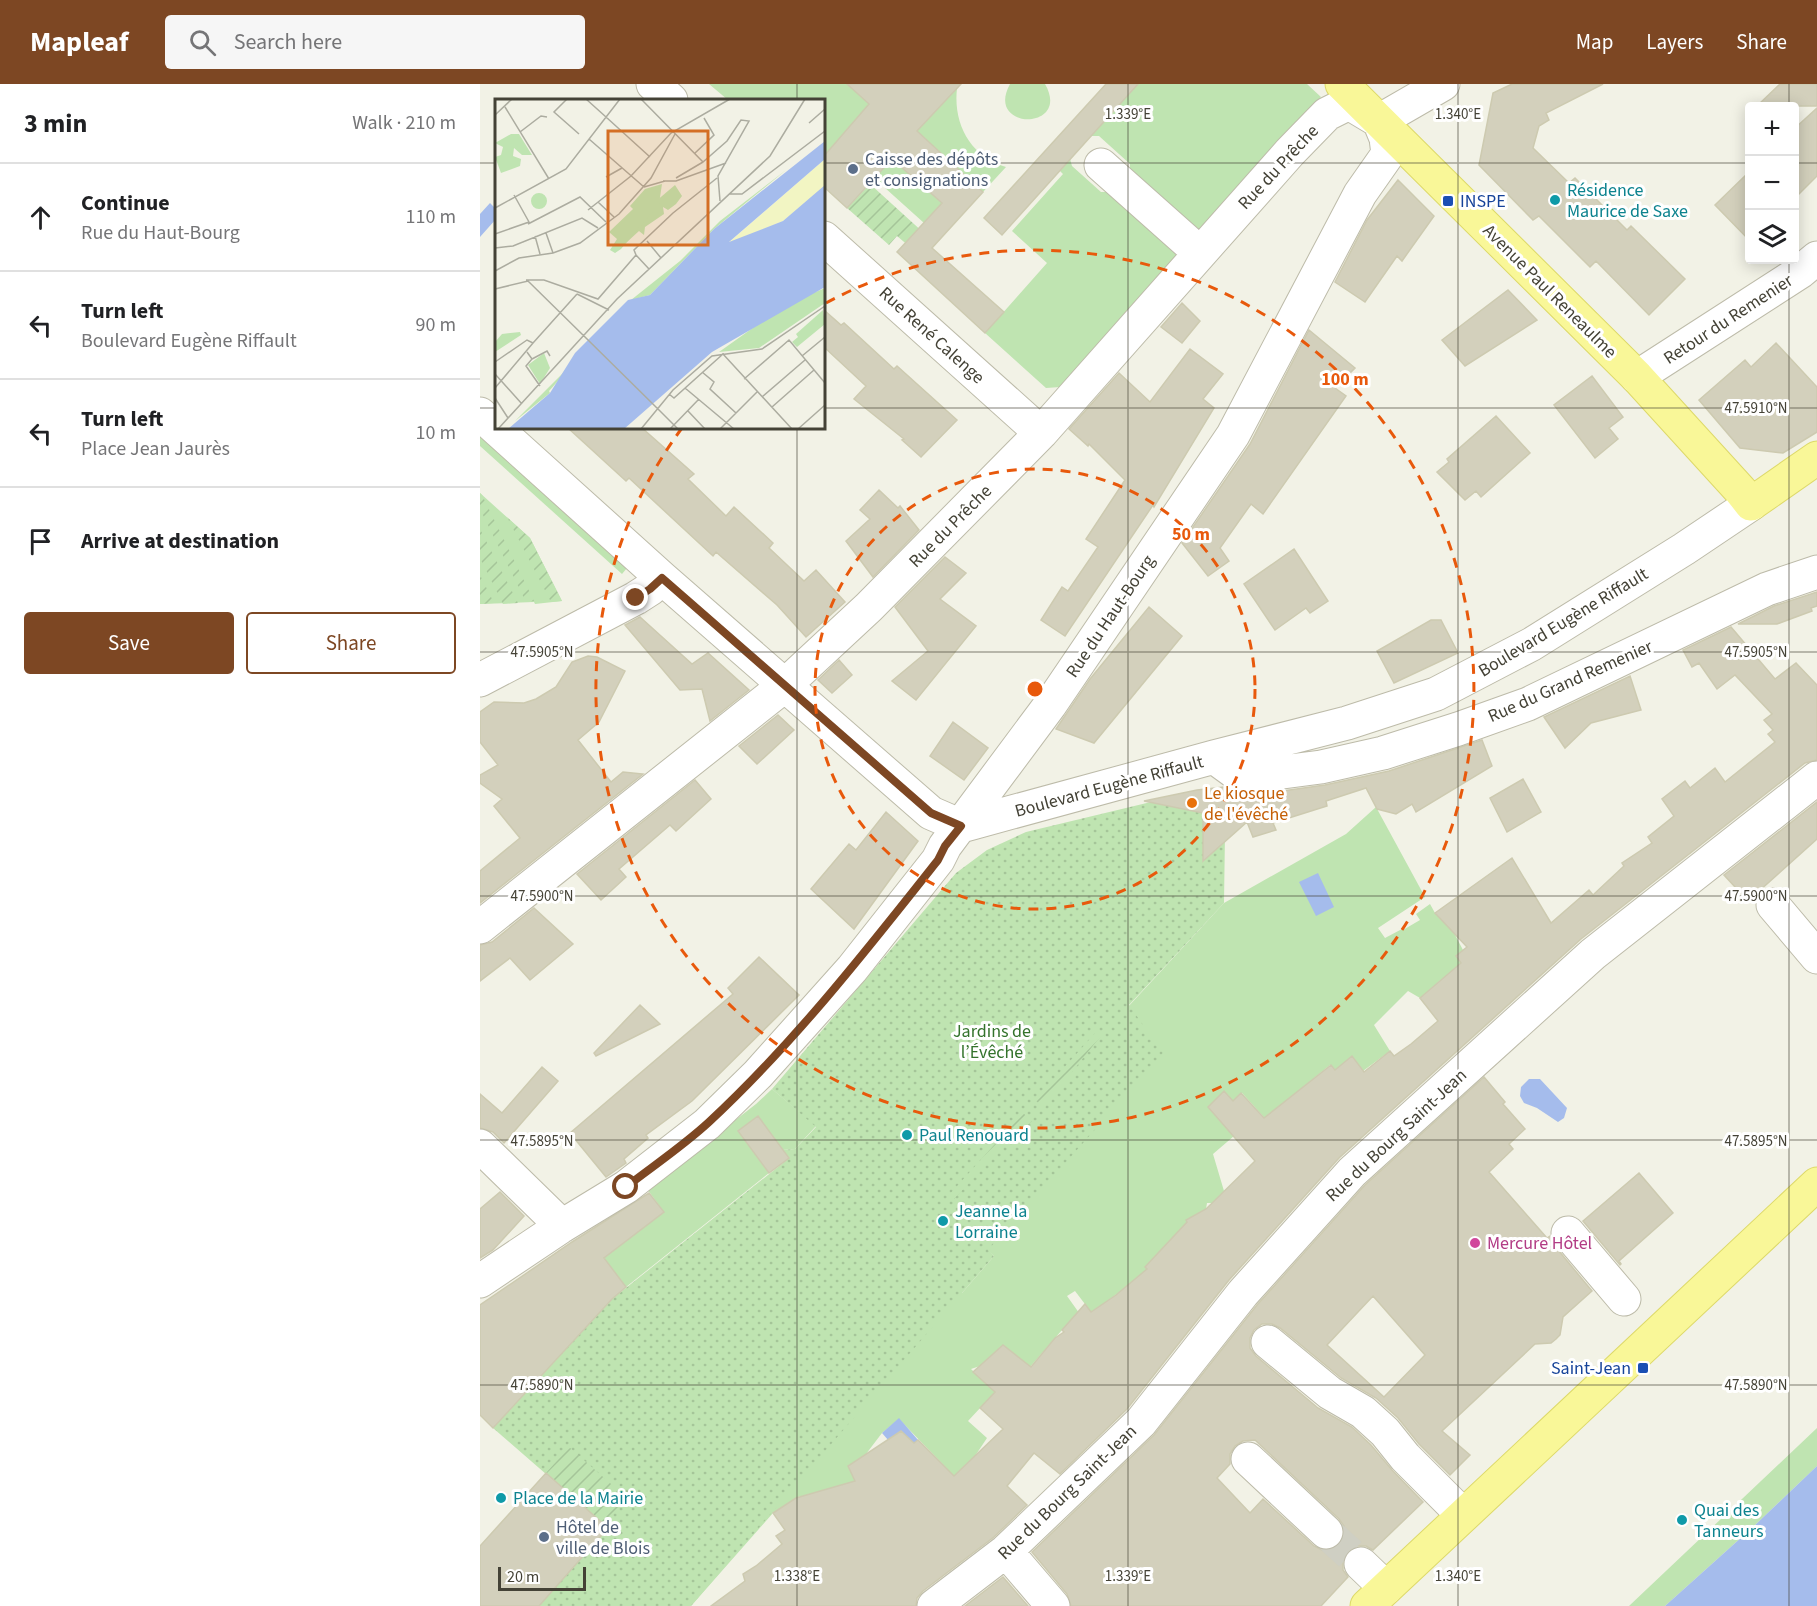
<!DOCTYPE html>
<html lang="en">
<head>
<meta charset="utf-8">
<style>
  :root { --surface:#fff; --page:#f6f6f6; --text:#202124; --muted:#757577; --line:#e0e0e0; --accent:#7d4723 }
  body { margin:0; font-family:"Source Sans 3",sans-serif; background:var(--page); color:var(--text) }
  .controls { position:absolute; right:18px; top:18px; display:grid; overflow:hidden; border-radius:6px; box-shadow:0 3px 15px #0003 }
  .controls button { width:54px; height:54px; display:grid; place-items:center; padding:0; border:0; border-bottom:2px solid var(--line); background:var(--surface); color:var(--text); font:30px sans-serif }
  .scale { position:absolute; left:18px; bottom:15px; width:88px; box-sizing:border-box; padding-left:6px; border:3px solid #444236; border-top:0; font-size:16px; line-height:21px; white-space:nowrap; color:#444236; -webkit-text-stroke:4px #fff; paint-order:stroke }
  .stop { position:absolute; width:18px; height:18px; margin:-14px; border:4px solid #7d4723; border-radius:50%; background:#fff }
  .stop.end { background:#7d4723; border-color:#fff; box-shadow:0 2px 6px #0008 }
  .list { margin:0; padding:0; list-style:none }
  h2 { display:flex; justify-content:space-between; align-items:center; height:78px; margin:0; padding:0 24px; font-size:26px }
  h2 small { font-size:20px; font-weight:400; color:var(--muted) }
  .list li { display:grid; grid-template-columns:39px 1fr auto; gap:18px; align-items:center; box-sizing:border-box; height:108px; padding:0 24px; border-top:2px solid var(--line) }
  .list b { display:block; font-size:22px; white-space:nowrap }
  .list p { margin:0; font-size:20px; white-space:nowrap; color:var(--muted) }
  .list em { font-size:20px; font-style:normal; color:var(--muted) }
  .actions { display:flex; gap:12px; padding:18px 24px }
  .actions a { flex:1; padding:14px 0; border:2px solid var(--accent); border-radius:6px; text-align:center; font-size:21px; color:var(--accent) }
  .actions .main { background:var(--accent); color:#fff }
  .icon { flex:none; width:33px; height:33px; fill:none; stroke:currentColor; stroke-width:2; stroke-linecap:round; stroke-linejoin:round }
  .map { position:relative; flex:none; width:1337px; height:1522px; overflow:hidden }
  header { display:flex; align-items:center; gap:36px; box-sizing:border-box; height:84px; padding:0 30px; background:var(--accent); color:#fff }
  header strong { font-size:28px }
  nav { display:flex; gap:33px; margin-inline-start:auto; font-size:21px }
  .search { width:420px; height:54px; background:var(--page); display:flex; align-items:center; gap:15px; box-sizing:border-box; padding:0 21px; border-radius:6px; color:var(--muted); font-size:22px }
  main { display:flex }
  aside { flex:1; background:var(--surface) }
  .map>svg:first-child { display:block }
</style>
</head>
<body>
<header>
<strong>Mapleaf</strong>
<div class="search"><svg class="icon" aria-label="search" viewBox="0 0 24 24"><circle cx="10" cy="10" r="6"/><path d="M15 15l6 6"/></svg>Search here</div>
<nav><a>Map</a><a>Layers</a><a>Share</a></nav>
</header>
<main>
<aside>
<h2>3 min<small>Walk · 210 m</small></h2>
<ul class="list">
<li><svg class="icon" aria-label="ahead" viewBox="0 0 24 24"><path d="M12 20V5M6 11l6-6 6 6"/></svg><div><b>Continue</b><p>Rue du Haut-Bourg</p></div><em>110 m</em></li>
<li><svg class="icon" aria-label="left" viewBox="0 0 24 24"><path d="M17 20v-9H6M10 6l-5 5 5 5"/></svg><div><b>Turn left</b><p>Boulevard Eugène Riffault</p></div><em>90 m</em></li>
<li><svg class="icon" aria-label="left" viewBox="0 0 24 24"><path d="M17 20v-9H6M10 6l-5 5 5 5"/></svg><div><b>Turn left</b><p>Place Jean Jaurès</p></div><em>10 m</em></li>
<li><svg class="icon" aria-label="arrive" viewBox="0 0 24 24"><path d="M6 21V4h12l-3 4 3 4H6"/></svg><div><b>Arrive at destination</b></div></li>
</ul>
<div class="actions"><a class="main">Save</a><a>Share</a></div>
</aside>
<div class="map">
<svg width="1337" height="1522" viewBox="0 0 1337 1522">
  <defs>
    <pattern id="park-dots" width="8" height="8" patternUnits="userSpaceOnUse" patternTransform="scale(1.5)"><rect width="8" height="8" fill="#bfe4b1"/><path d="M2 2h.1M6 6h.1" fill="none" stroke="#a5c599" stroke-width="1.8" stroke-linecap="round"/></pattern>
    <pattern id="garden-furrows" width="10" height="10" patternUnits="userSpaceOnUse" patternTransform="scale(1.5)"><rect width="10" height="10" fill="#bfe4b1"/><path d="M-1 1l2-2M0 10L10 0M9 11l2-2" fill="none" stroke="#a5c599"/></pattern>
  </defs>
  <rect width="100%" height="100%" fill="#f2f2e6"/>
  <path fill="#bfe4b1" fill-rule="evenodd" d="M229,0H407L344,72V16H248Z
    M530,0H565C592,47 504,47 530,0Z
    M658,0H827L841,13L718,150L650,89V80L619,52H611Z
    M477,4C473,40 490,72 526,83L503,108L437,47Z
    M412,75L462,119L444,139L394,94Z
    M590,75L592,82L621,108H630L699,171L580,303L566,304L505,249L567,179L532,147L583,90L580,87Z
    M0,351L147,484L142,490L0,362Z
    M0,409L50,454L82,517L55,520L54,518L0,520Z
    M896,723L945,813L898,844L905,854L922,845L923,846L940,836L936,830L950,820L955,829L974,849L983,866L976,872L982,881L968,901L963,894L940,914L928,907L894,941L910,967L883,987L872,973L856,986L850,981L812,1012L825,1026L828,1025L833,1032L818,1043L814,1039L800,1051L762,1009L755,1016L761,1024L754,1029L745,1019L747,1018L745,1015L749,1012L744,1008L729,1023L754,1052L733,1070L744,1107L732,1119H727L726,1125L707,1136V1138L695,1151L699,1154C673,1183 643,1207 611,1228L595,1207L587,1212L602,1233L582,1246L550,1283L544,1282L545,1279L523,1261L500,1282L491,1285L515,1308L488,1337L507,1354L495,1372L474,1392L419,1335L402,1349L386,1370L369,1382L377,1400L362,1411L369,1428L345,1436L336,1409L322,1417L320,1412L293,1429L211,1522H185L473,1202L482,1209L514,1172L507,1166L520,1152L511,1144L525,1134L527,1124L525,1117L517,1113L507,1115L495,1131L452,1099L529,1016L552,1037L564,1023L541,1003L603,935L622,951L744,819L866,750ZM595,1003L609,1009L617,1022L612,1026L605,1014L591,1009ZM539,1064L545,1077L558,1084L554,1089C543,1085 537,1080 534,1069Z
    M292,1005L336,1042L315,1065L302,1066L278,1032L258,1047L289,1089L146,1203L124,1174L184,1128L167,1105L276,1020Z
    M1337,1344V1382L1273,1443L1185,1522H1149Z"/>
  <path fill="url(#park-dots)" d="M725,705L745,749L744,819L649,921L683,969L508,1166L514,1172L211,1522H59L128,1444L13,1344L132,1215L308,1075L302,1066L315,1065L336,1043L292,1005L476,789L507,766L546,748Z"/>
  <path fill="url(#garden-furrows)" d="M390,100L456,160L443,174L417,152L409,161L367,124Z
    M0,409L2,411L54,517L46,518L0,425Z
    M27,433L50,454L82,517L71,518Z
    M0,445L38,519L23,520L0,474Z
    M0,491L14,519L0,520Z
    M617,947L622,951C601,975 584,1000 564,1024L555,1016Z
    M543,1029L552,1037L508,1078L474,1115L469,1111Z
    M89,1363L147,1414L124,1440L66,1389Z"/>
  <path fill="#a5bcec" d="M10,119L16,125V135L0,153V130Z
    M838,789L854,823L836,832L819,798Z
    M1049,995H1060L1087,1024L1084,1034L1078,1038L1057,1024L1044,1019L1040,1012L1041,1003Z
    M419,1334L438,1356L421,1371L402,1349Z
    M1337,1382V1522H1185L1273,1443Z"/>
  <path fill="#d3d0bc" stroke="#cdcab0" stroke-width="1.5" fill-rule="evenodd" d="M367,0H481L437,47L503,108L452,164L524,228L505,249L417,168L462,119L412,75L367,124L344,103V72L389,20Z
    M626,0H658L522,151L504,134Z
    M1032,0H1123L1066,29L1069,36L1059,42L1053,64L1089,99L1095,94L1147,146L1151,142L1205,195L1169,231L1116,177L1110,183L1059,132L1053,136L999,81L1013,9Z
    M1300,0H1337V22H1277Z
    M1337,24V92L1314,115V45Z
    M1269,88V156L1235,121Z
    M918,96L954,132L922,177L917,172L885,218L855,198L887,136Z
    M1028,206L1057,236L985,282L962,256Z
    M702,219L720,237L702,259L681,243Z
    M344,226L361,241L364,239L414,285L417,282L477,336L441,373L422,356L424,355L374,315L386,302L344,263Z
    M829,246L875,284L855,304L866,312L783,430L771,420L740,464L749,477L728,492L702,459L770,360Z
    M1296,259L1337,303V348L1303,369L1260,364L1219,316L1265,276L1271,283Z
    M710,265L743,290L723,315L734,324L674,423L673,421L585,552L561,536L582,503L588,507L618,463L606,455L645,396L609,360L608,362L589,345L639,289L670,318Z
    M1112,292L1143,333L1129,344L1138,355L1115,374L1074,321Z
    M1016,332L1050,369L1001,413L996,407L985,416L957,388L969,378L967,375Z
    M88,344H162L214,390L208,395L246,432L254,423L293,459L289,464L324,497L336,486L365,518L326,553L297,521L236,468L233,472L149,394L146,397Z
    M399,406L418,424L420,422L439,446L393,493L366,457L390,435L380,426Z
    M814,465L848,517L830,529L826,524L795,546L764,500Z
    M465,473L486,489L460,515L496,542L436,616L412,597L448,567L415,523Z
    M1337,508V522L1331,524L1332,527L1297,540H1258L1294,522Z
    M669,523L702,552L614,659L576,645L610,595Z
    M160,533L212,580L228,569L269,606L230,637L222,605L200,606L145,541Z
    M951,536H961L978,569L914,599L897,567Z
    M1251,543L1295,595L1316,579L1337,601V676L1325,679L1101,855L859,1074L749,1196L647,1325L580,1390L554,1369L527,1402L547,1421L514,1453L443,1507L437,1514L436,1522H231L265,1497L263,1490L276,1482L302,1460L296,1452L305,1446L293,1429L316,1414L375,1397L368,1382L421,1347L434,1359L438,1356L474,1392L523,1345L500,1324L515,1308L493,1288L523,1261L551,1283L575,1254L584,1248L582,1246L605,1220L611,1228L636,1211L667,1185L665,1183L707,1138L706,1136L726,1125L775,1077L728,1023L744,1007L753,1017L761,1009L784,1034L851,981L855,986L872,972L884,988L910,967L914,972L931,960L958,937L940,914L981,879L976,872L987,863L955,829L1032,774L1071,839L1109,806L1113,811L1144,782L1142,779L1172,759L1168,753L1194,732L1182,715L1205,697L1210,704L1235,684L1245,698L1295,658L1288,650L1293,646L1284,636L1292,630L1255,591L1237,605L1219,579L1212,583L1203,566Z
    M108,572L117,573L145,587L119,638L98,656L131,698L143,688L163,690L0,819V787L40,754L14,722L22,715L0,699V691L18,681L0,658V628L14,618L44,619L56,615L76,603L92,578Z
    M359,576L372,591L352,609L338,596Z
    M1150,592L1161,626L1111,639L1085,664L1064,633Z
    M298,631L314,646L277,680L259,662Z
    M473,638L508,664L484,696L450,672Z
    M1002,656L1012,682L936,728L932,720L916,730L897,725L886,704L846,717L847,722L793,739L796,746L773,753L767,738L723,777V729L664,717L717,706L744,703L754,708L781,710L845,701L909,687Z
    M1043,695L1061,728L1027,748L1010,714Z
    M215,696L231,715L196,747L190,741L139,785L146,793L121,816L97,790Z
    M1337,718V755L1268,817L1244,791Z
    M406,728L438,757L374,845L331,805L369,760L376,766Z
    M54,824L93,860L50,896L30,874L0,897V861L12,858Z
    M279,873L319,911L212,1017L166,1051L168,1054L144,1075L146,1079L126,1093L90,1049L253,910L248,904Z
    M160,921L180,940L116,972L114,969Z
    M62,983L78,997L24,1059L13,1048L0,1044V1010L22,1029Z
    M1004,993L1025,1018L1023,1020L1045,1045L1029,1060L1033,1065L1009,1088L1067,1154L1070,1152L1074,1161L1112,1207L1083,1233L1080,1251L1076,1255L1071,1259L1055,1260L962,1347L990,1371L970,1391L939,1360L918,1334L896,1314L861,1294L800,1244L792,1240H782L774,1246L770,1254V1264L776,1272L838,1324L872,1343L891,1361L912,1386L943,1418L893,1466L886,1462H876L868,1467L863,1476V1486L868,1493L841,1522H591L587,1510L552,1468L674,1351L777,1221L885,1101ZM893,1212L945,1271L904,1313L847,1261ZM775,1356L859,1435L864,1442V1452L859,1461L851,1466H842L834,1462L783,1415L770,1429L737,1394L750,1380V1370L755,1362L763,1357Z
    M278,1032L309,1074L289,1089L258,1047Z
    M1159,1089L1193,1129L1139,1177L1141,1180L1140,1181L1103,1137Z
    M20,1108L44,1132L13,1166L0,1174V1125Z
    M169,1109L184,1128L124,1174L146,1203L132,1215L13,1344L0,1331V1221L92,1158Z
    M66,1389L128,1444L59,1522H0V1462Z
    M523,1493L548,1522H485Z"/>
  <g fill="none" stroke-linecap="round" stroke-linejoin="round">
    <path stroke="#cfcfc3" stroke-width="33" stroke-dasharray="33 16" stroke-linecap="butt" d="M846,1448L881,1480"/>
    <g stroke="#bdbba9" stroke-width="35">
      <path id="minor" d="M173,0L191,16
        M899,37L963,0
        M621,81L720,169
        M344,154L561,349
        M1157,293L1320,188L1337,174
        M0,330L182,494L451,729L481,742L734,673L867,639L956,610L1052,560L1204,465L1271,420
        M0,596L156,514L170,505L182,494
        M734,673L756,689L779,691L841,683L903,669L978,645L1048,620L1287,505L1337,488
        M1293,821L1337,873
        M0,843L304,602L389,523L561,349L810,68L847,30L869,19L899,37
        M0,1062L82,1142
        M1088,1149L1144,1215
        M0,1197L82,1142L146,1103L227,1040L278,990L372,885L458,776L465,762L570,621L753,351L880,110L908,70L906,54L899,37
        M788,1258L850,1309L883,1328L905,1348L925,1373L983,1431
        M768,1375L846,1448
        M526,1467L573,1522
        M881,1480L906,1504
        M454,1522L526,1467L661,1338L763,1209L872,1088L1113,870L1337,694"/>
    </g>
    <g stroke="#ddd969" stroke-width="35">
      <path id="major" d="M862,0L1157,293L1260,406L1271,420L1337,374
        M887,1522L1337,1100"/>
    </g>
    <use href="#minor" stroke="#fff" stroke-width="33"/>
    <use href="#major" stroke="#f9f798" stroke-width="33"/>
  </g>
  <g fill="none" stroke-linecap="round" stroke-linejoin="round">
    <path stroke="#7d4723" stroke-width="8" d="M146,1103C173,1082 203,1062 229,1038C314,959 386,867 458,776L465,762L481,742L451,729L182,494L170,505L156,514"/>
  </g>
  <path fill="none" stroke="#444236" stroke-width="1.5" stroke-opacity="0.45" d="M317,0V16M648,0V1522M978,0V1522M1309,0V22M0,79H16M344,79H1270M1314,79H1337M1309,176V1522M0,324H16M344,324H1337M317,344V1522M0,568H1337M0,812H1337M0,1056H1337M0,1301H1337"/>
  <g fill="none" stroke="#e8590c" stroke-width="3" stroke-dasharray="10 8">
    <circle cx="555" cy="605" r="220"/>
    <path d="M346 219A439 439 0 1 1 202 344"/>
  </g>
  <g fill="#5c6f8a" stroke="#fff" stroke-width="2">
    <circle cx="373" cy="85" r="6"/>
    <circle cx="64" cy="1453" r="6"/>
  </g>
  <g fill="#0f9aa8" stroke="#fff" stroke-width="2">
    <circle cx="1075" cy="116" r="6"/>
    <circle cx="427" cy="1051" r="6"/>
    <circle cx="463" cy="1137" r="6"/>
    <circle cx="21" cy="1414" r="6"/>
    <circle cx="1202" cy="1436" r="6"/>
  </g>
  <g fill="#1a4fb4" stroke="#fff" stroke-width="2">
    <rect x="962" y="111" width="12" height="12" rx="3"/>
    <rect x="1157" y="1278" width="12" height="12" rx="3"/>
  </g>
  <circle fill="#e8710a" stroke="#fff" stroke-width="2" cx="712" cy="719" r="6"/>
  <circle fill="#d1479c" stroke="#fff" stroke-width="2" cx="995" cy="1159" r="6"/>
  <g text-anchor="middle" stroke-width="6" stroke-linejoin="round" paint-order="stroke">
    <g font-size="18" fill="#4e5e75" stroke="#fff" text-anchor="start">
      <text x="385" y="81">Caisse des dépôts<tspan x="385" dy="21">et consignations</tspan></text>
      <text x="76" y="1449">Hôtel de<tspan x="76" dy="21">ville de Blois</tspan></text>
    </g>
    <g font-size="18" fill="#444236" stroke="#fff">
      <text transform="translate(798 83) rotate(-47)" y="6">Rue du Prêche</text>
      <text transform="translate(1070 207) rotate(45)" y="6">Avenue Paul Reneaulme</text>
      <text transform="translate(1248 235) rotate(-33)" y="6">Retour du Remenier</text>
      <text transform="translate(452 251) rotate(42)" y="6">Rue René Calenge</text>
      <text transform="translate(470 442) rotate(-45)" y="6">Rue du Prêche</text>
      <text transform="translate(630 532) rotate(-56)" y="6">Rue du Haut-Bourg</text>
      <text transform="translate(1083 538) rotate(-31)" y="6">Boulevard Eugène Riffault</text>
      <text transform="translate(1090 597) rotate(-24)" y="6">Rue du Grand Remenier</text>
      <text transform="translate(629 702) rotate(-15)" y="6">Boulevard Eugène Riffault</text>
      <text transform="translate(916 1051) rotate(-43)" y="6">Rue du Bourg Saint-Jean</text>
      <text transform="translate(587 1408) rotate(-44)" y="6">Rue du Bourg Saint-Jean</text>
    </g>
    <g font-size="18" fill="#0d838f" stroke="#fff" text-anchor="start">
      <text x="1087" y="112">Résidence<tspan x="1087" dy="21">Maurice de Saxe</tspan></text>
      <text x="439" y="1057">Paul Renouard</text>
      <text x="475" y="1133">Jeanne la<tspan x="475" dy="21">Lorraine</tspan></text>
      <text x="33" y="1420">Place de la Mairie</text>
      <text x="1214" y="1432">Quai des<tspan x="1214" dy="21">Tanneurs</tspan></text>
    </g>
    <g font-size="18" fill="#164399" stroke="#fff" text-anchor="start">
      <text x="980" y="123">INSPE</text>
      <text x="1151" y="1290" text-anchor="end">Saint-Jean</text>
    </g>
    <g font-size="18" fill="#c56008" stroke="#fff" text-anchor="start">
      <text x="724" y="715">Le kiosque<tspan x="724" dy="21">de l'évêché</tspan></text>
    </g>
    <g font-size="18" fill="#34732c" stroke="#fff">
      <text x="512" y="953">Jardins de<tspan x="512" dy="21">l’Évêché</tspan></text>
    </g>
    <g font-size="18" fill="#b23c85" stroke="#fff" text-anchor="start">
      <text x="1007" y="1165">Mercure Hôtel</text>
    </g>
  </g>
  <g transform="translate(15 15)">
    <rect width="330" height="330" fill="#f2f2e6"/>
    <path d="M291,71L219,130L155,196L136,201L185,162L225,122ZM180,86L187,97L181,105L173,111L168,108L169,115L150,128L149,136L144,132L120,154L151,119L160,103ZM81,256L72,272L54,292L55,294L20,322L67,275Z" fill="#bfe4b1"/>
    <path d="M16,35H24L37,56H27L19,49L18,57L26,60L25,67L6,74L0,58L6,56L8,48L0,44ZM328,211L330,225L302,248L297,243L303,238L301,235Z" fill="#bfe4b1"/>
    <path d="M330,60V86L326,91L288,122L232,145Z" fill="#f2f5c3"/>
    <path d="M167,85L164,105L126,150L120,154L115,151L122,140L114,133L138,110L135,107L150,90ZM36 102a8 8 0 1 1 16 0a8 8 0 1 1-16 0ZM330,189V204L264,249L224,253L290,206ZM25,233L26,236L0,253V243L7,235ZM49,254L55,269L45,285L33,266Z" fill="#bfe4b1"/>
    <path d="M330,42V60L234,143L288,122L330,86V188L217,253L129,330H13L55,294L80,254L133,201L155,196L219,130Z" fill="#a5bcec"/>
    <path fill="none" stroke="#acaca0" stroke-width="1.5" d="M72,0L59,13L84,35M91,0L111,18M146,0L208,63L232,42L246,21L254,22L223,77L225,102M10,8L54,80M0,16L17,0M111,18L155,58M314,24L330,10M25,33L46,17L52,18M94,40L149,88M200,54L219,36L209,19M111,78L127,69M181,79L208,63M168,82H181L231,64M149,88L170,82M234,95H247L330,32M103,103L119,118M0,109L71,70L125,0M93,111L136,77L176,34L235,0M33,125L85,98L111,123M51,134L58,154M0,135L34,123L19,96M40,137L45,155M152,142L166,159M0,149L18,147L87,119L103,129M141,156L139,151L178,114L222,79M141,156L154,170M0,172L24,159L58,154L85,144L124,115L156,79L180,35M31,181H49L103,200L141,156M0,190L33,182L90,238M82,195L114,211M90,238L164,311M38,244L82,195M32,253L37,260L31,267L45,287M307,257L330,238M37,260L52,252L55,257M0,263L32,241L38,244M207,273L219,283L215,290L241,314M0,275L27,305M249,280L294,241L330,284M0,289L38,244M190,289L239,330M174,295L179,299L228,255L297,330M267,298L310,261M0,299L13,319M277,308L319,271M164,311L183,330M193,312L210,330M3,330L122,200L275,57L310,0M146,330L178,291L217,257L267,250L330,207M175,330L204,300M225,330L262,293M303,330L330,306"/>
    <path fill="#d46e24" fill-opacity="0.15" stroke="#d46e24" stroke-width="3" d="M113,32H213V146H113Z"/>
    <rect width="330" height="330" fill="none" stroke="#444236" stroke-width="3"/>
  </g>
  <g font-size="15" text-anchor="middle" fill="#444236" stroke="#fff" stroke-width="6" stroke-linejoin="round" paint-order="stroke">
    <text x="648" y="35">1.339°E</text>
    <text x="978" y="35">1.340°E</text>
    <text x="1276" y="329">47.5910°N</text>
    <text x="62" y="573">47.5905°N</text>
    <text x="1276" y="573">47.5905°N</text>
    <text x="62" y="817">47.5900°N</text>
    <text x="1276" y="817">47.5900°N</text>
    <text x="62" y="1062">47.5895°N</text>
    <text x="1276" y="1062">47.5895°N</text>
    <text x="62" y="1306">47.5890°N</text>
    <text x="1276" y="1306">47.5890°N</text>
    <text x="317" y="1497">1.338°E</text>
    <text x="648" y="1497">1.339°E</text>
    <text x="978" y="1497">1.340°E</text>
  </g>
  <circle cx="555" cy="605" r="9" fill="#e8590c" stroke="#fff" stroke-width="3"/>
  <g font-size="18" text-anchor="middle" font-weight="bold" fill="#e8590c" stroke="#fff" stroke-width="6" stroke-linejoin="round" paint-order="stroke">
    <text x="865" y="301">100 m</text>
    <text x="711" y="456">50 m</text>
  </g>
</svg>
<div class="controls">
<button>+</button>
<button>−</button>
<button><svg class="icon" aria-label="layers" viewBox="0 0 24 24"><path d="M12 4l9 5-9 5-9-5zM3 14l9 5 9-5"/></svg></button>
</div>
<div class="scale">20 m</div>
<div class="stop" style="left:146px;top:1103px"></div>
<div class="stop end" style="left:156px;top:514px"></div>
</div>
</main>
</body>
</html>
